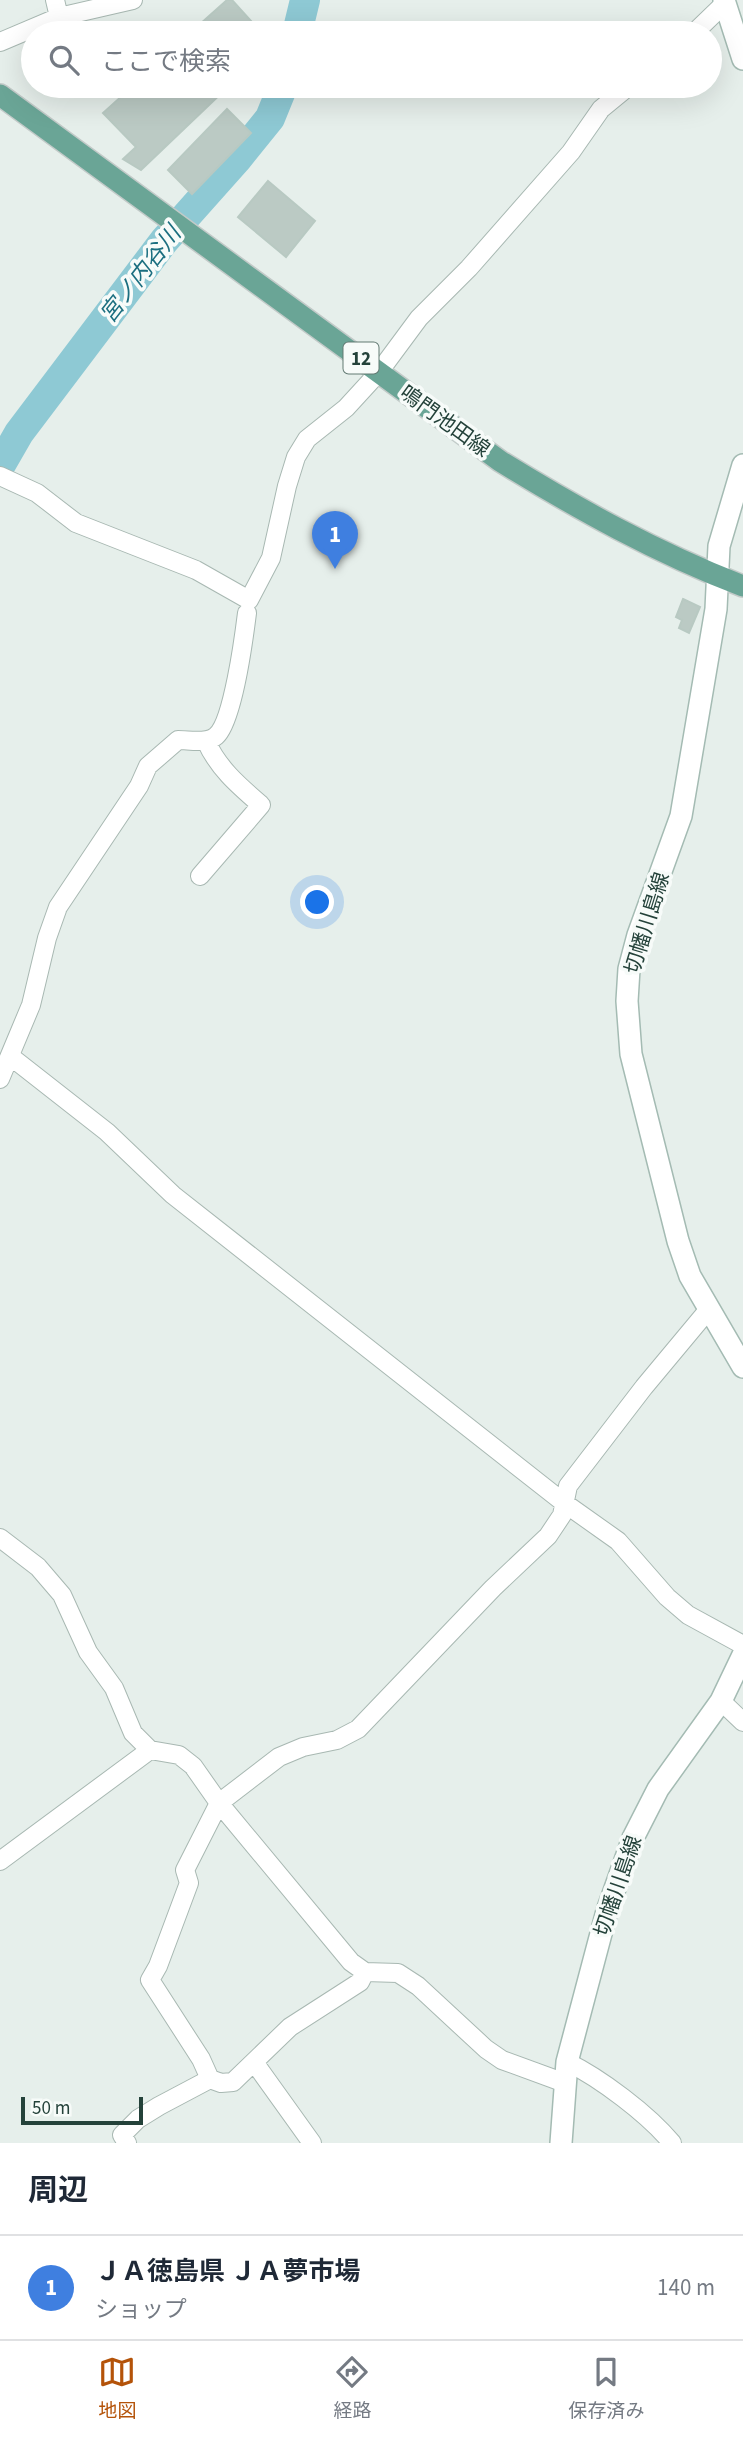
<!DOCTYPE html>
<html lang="ja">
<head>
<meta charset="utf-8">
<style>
  :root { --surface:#fff; --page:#f2f2f3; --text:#1f2937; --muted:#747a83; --line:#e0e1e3; --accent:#b45309 }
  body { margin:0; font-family:"Source Sans 3","Noto Sans JP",sans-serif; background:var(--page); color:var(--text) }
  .scale { position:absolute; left:21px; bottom:18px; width:122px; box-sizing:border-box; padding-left:7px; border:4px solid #24423a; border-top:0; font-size:19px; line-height:24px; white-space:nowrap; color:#24423a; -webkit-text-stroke:5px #f7fbf9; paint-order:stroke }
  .you { position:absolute; left:318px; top:903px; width:24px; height:24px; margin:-18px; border:5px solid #fff; border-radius:50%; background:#1a73e8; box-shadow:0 0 0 10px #1a73e833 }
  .badge { display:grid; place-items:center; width:46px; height:46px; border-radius:50%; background:var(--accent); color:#fff; font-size:23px; font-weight:700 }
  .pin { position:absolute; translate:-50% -58px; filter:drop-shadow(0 2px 4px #0008) }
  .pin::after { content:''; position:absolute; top:37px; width:24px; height:21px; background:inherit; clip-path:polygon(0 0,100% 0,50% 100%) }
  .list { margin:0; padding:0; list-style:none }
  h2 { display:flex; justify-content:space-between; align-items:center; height:91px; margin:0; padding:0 28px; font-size:30px }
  h2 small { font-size:23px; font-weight:400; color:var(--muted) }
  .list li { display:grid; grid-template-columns:46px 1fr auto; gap:21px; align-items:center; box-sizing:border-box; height:105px; padding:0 28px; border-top:2px solid var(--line) }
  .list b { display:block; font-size:26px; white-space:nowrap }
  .list p { margin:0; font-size:23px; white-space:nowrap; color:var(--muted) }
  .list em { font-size:23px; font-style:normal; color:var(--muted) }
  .icon { flex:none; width:38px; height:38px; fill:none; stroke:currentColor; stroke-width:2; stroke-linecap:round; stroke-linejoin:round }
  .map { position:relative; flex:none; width:743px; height:2143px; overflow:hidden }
  .search { position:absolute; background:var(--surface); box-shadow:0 7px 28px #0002; left:21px; right:21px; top:21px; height:77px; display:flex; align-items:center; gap:18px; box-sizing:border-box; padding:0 24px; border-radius:38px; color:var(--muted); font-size:26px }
  .sheet { height:196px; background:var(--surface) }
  nav { display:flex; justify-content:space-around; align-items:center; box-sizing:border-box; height:98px; border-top:2px solid var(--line); background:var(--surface); font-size:19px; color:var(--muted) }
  nav a { display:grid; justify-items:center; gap:4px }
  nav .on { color:var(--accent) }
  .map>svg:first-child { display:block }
</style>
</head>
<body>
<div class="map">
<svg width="743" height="2143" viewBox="0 0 743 2143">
  <rect width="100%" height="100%" fill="#e6efeb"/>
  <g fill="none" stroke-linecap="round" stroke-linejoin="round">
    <path stroke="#8ec9d4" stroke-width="30" d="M297,33L305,0
      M0,466L19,433L164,241L237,159L270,118L283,86"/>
  </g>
  <path fill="#bbcac4" stroke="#b8c9c2" stroke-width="2" d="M227,0H232L262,33H190Z
    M133,86H229L141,170L123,159L136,147L103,113Z
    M227,109L251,133L192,194L168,170Z
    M268,181L315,221L286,257L238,217Z
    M683,599L700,607L689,633L679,628L682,620L676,617Z"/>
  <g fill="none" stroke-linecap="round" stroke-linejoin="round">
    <g stroke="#a8b8b2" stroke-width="20">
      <path id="street" d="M55,0L59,17
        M694,33L724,4
        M0,42L59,17L133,0
        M0,476L37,493L76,523L196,570L249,600L271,558L287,486L296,457L307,439L346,408L379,372L419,318L469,268L571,152L601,109L629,86
        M200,876L261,805C238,785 218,768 206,741
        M10,1056L107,1132L173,1195L563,1502L618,1541L667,1597L688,1615L743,1645
        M0,1079L31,1005L47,938L58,907L139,786L148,766L178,740C190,740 207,744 216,736C233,722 244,637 247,613
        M0,1538L38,1567L62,1595L88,1652L114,1688L133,1733L150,1750L179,1755L193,1766L219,1803L351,1962L365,1972L398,1973L418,1986L486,2049L502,2060L565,2083
        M721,1701L743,1722
        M0,1861L150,1750
        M365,1972L360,1982L290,2027L233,2082L221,2083L210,2079L201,2059L150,1980L158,1966L189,1883L185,1870L219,1803L279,1757L303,1747L337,1740L358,1729L493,1588L548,1536L562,1515L568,1486L644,1387L709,1309
        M254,2062L312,2143
        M567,2062C600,2078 648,2114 672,2143
        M127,2143L122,2135L138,2119L159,2106L210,2079"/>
    </g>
    <g stroke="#a4bbb3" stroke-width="24">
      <path id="secondary" d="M724,0L743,59
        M743,465L719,546L716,609L681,816L638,935L629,969L627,1001L631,1054L678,1241L690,1276L743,1367
        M561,2143L567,2062L607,1911L633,1838L658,1789L721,1701L743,1655"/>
    </g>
    <g stroke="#c2cac8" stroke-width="24">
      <path id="primary" d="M0,95L500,461C578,509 657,553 743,586"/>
    </g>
    <use href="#street" stroke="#fff" stroke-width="18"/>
    <use href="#secondary" stroke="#fff" stroke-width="21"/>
    <use href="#primary" stroke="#6aa596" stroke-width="21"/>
  </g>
  <g text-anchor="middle" stroke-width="7" stroke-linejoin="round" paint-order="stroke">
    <rect fill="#f7fbf9" stroke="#637a73" stroke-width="2" x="343.5" y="342.5" width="35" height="31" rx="5"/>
    <g font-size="19" font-weight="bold" fill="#24423a">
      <text x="361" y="365">12</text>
    </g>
    <g font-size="21" fill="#24423a" stroke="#f7fbf9">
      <text transform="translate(445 421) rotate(36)" y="7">鳴門池田線</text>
      <text transform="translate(647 923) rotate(-73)" y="7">切幡川島線</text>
      <text transform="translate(618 1886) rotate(-71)" y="7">切幡川島線</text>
    </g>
    <g font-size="23" font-style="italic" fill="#1c6f80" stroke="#f7fbf9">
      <text transform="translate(140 274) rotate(-52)" y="8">宮ノ内谷川</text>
    </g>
  </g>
</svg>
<div class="scale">50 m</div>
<div class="you"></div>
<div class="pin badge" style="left:335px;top:569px;background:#3f7fe0">1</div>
<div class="search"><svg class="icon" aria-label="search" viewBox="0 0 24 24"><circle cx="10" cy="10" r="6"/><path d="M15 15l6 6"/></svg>ここで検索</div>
</div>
<section class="sheet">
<h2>周辺<small></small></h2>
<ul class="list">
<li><span class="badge" style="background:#3f7fe0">1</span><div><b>ＪＡ徳島県 ＪＡ夢市場</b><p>ショップ</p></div><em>140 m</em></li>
</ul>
</section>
<nav>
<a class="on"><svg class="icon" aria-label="map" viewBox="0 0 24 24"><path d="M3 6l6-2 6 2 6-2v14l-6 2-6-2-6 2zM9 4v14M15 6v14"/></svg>地図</a>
<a><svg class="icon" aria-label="directions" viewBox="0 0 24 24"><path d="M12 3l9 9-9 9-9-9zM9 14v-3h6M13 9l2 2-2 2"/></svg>経路</a>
<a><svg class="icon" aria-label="saved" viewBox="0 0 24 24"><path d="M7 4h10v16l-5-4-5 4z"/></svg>保存済み</a>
</nav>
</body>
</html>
